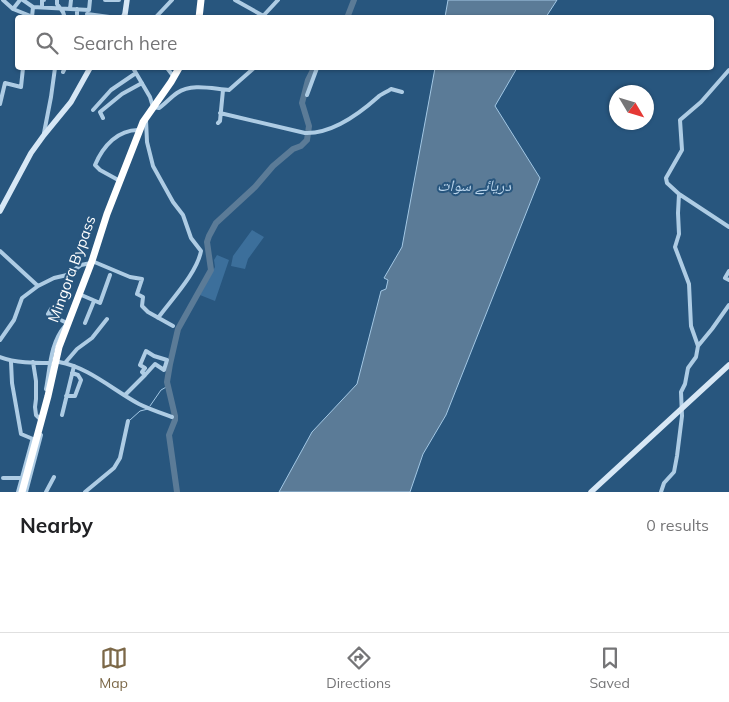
<!DOCTYPE html>
<html lang="en">
<head>
<meta charset="utf-8">
<style>
  :root { --surface:#fff; --page:#f6f6f6; --text:#202124; --muted:#757577; --line:#e0e0e0; --accent:#7c6848 }
  body { margin:0; font-family:Mulish,"Noto Naskh Arabic",sans-serif; background:var(--page); color:var(--text) }
  .compass { position:absolute; left:609px; top:85px; width:45px; height:45px; border-radius:50%; background:var(--surface); box-shadow:0 1px 4px #0004; rotate:128deg }
  .list { margin:0; padding:0; list-style:none }
  h2 { display:flex; justify-content:space-between; align-items:center; height:65px; margin:0; padding:0 20px; font-size:21px }
  h2 small { font-size:16px; font-weight:400; color:var(--muted) }
  .icon { flex:none; width:28px; height:28px; fill:none; stroke:currentColor; stroke-width:2; stroke-linecap:round; stroke-linejoin:round }
  .map { position:relative; flex:none; width:729px; height:492px; overflow:hidden }
  .search { position:absolute; background:var(--surface); box-shadow:0 1px 4px #0004; left:15px; right:15px; top:15px; height:55px; display:flex; align-items:center; gap:12px; box-sizing:border-box; padding:0 18px; border-radius:5px; color:var(--muted); font-size:19px }
  .sheet { height:140px; background:var(--surface) }
  nav { display:flex; justify-content:space-around; align-items:center; box-sizing:border-box; height:70px; border-top:1px solid var(--line); background:var(--surface); font-size:14px; color:var(--muted) }
  nav a { display:grid; justify-items:center; gap:2px }
  nav .on { color:var(--accent) }
  .map>svg:first-child { display:block }
</style>
</head>
<body>
<div class="map">
<svg width="729" height="492" viewBox="0 0 729 492">
  <rect width="100%" height="100%" fill="#28567e"/>
  <path fill="#3c6f9b" d="M252,230L264,237L248,259L245,269L231,266L233,256Z
    M217,255L229,260L215,301L200,295L215,267L214,260Z"/>
  <path fill="#5b7b97" stroke="#a3c8e5" d="M448,0H557L546,17H445Z
    M435,68H517L495,106L540,178L446,415L423,454L410,492H279L312,432L357,384L381,291L386,289L388,280L384,278L402,247Z"/>
  <g fill="none" stroke-linecap="round" stroke-linejoin="round">
    <path stroke="#a3c8e5" stroke-width="1" d="M150,406L161,390L168,386
      M130,420L140,411L148,409"/>
    <path stroke="#5b7b97" stroke-width="6" d="M347,18L354,0
      M177,492L169,435L175,420V416L167,382L170,364L178,329L211,270L207,242L209,236L216,223L255,187L273,166L293,149L301,146L307,140L309,126L302,103L308,80L314,68"/>
    <path stroke="#aecce4" stroke-width="4" d="M3,0L13,9L33,17
      M23,0L33,7
      M57,0V4L63,12L65,18
      M105,0H119
      M235,0L267,18
      M42,7V0H44
      M13,9L20,0
      M70,9L71,0
      M77,9V18
      M87,14L117,18
      M264,15L278,0
      M32,17L33,7L89,10L90,0
      M155,18L172,0
      M133,68L150,97L153,107L159,108C165,104 171,97 177,93C192,83 213,89 229,90L254,68
      M167,68L174,77
      M729,70L701,102L680,120L682,150L666,178L667,183L679,194L729,227
      M63,72L65,68
      M307,95L317,68
      M0,104L5,83L21,87L23,68
      M93,110L111,90L136,73
      M220,113L305,133C331,134 359,114 378,97C381,94 387,92 391,89L402,92
      M103,118L100,112L122,94L142,83
      M146,120L147,142L153,166L173,202L183,215L191,238L201,251C197,273 171,300 158,318
      M218,123L220,121L223,90
      M44,133L51,97L55,68
      M120,181L100,170L95,165C103,146 118,129 140,130
      M679,194L678,213L679,234L675,247L689,284L691,326L698,346
      M0,251L38,286
      M92,261L130,277L142,279L137,294L143,297L142,306L148,312L173,326
      M729,271L725,278L729,280
      M79,294L100,303L110,275
      M51,309L48,314L67,323
      M85,323L94,301
      M0,340L14,320L22,298L38,286L54,278L67,275L81,265L91,263
      M0,357C16,363 34,363 50,363
      M11,362L12,383L21,434L33,439
      M33,362L36,381V399L35,407L36,415L39,418
      M59,362C88,367 113,390 139,404C149,409 161,413 172,417
      M65,363L77,349L92,338L107,319
      M46,389C50,369 50,343 65,326
      M125,395L145,375L142,372L145,368L140,365L146,351L154,356L167,360L164,370L155,364L145,375
      M66,396H75L81,380L78,375L72,373
      M62,415L74,366
      M3,478H22
      M18,492L32,441
      M26,492L41,435
      M46,492L54,477
      M85,492L114,468L120,458L128,421
      M661,492L664,483L674,472L677,456L682,416L681,392L685,384L688,368L696,357L698,346L712,329L729,305"/>
    <path stroke="#d7e7f5" stroke-width="5.5" d="M123,18L125,14L127,0
      M0,211L31,153L44,135L71,102L90,68
      M591,492L729,365"/>
    <path stroke="#fff" stroke-width="7" d="M199,18L201,0
      M22,492L48,396L59,347L92,261L107,214L143,122L171,82L179,68"/>
  </g>
  <g text-anchor="middle" stroke-width="4" stroke-linejoin="round" paint-order="stroke">
    <g font-size="15" fill="#fff" stroke="#28567e">
      <text transform="translate(72 269) rotate(-70)" y="5">Mingora Bypass</text>
    </g>
    <g font-size="16" font-style="italic" fill="#bad5ec" stroke="#28567e">
      <text x="474" y="191">دریائے سوات</text>
    </g>
  </g>
</svg>
<svg class="compass" viewBox="-18 -18 36 36"><path d="M0-13l5 13h-10z" fill="#e53935"/><path d="M0 13l5-13h-10z" fill="#757577"/></svg>
<div class="search"><svg class="icon" aria-label="search" viewBox="0 0 24 24"><circle cx="10" cy="10" r="6"/><path d="M15 15l6 6"/></svg>Search here</div>
</div>
<section class="sheet">
<h2>Nearby<small>0 results</small></h2>
<ul class="list">
</ul>
</section>
<nav>
<a class="on"><svg class="icon" aria-label="map" viewBox="0 0 24 24"><path d="M3 6l6-2 6 2 6-2v14l-6 2-6-2-6 2zM9 4v14M15 6v14"/></svg>Map</a>
<a><svg class="icon" aria-label="directions" viewBox="0 0 24 24"><path d="M12 3l9 9-9 9-9-9zM9 14v-3h6M13 9l2 2-2 2"/></svg>Directions</a>
<a><svg class="icon" aria-label="saved" viewBox="0 0 24 24"><path d="M7 4h10v16l-5-4-5 4z"/></svg>Saved</a>
</nav>
</body>
</html>
